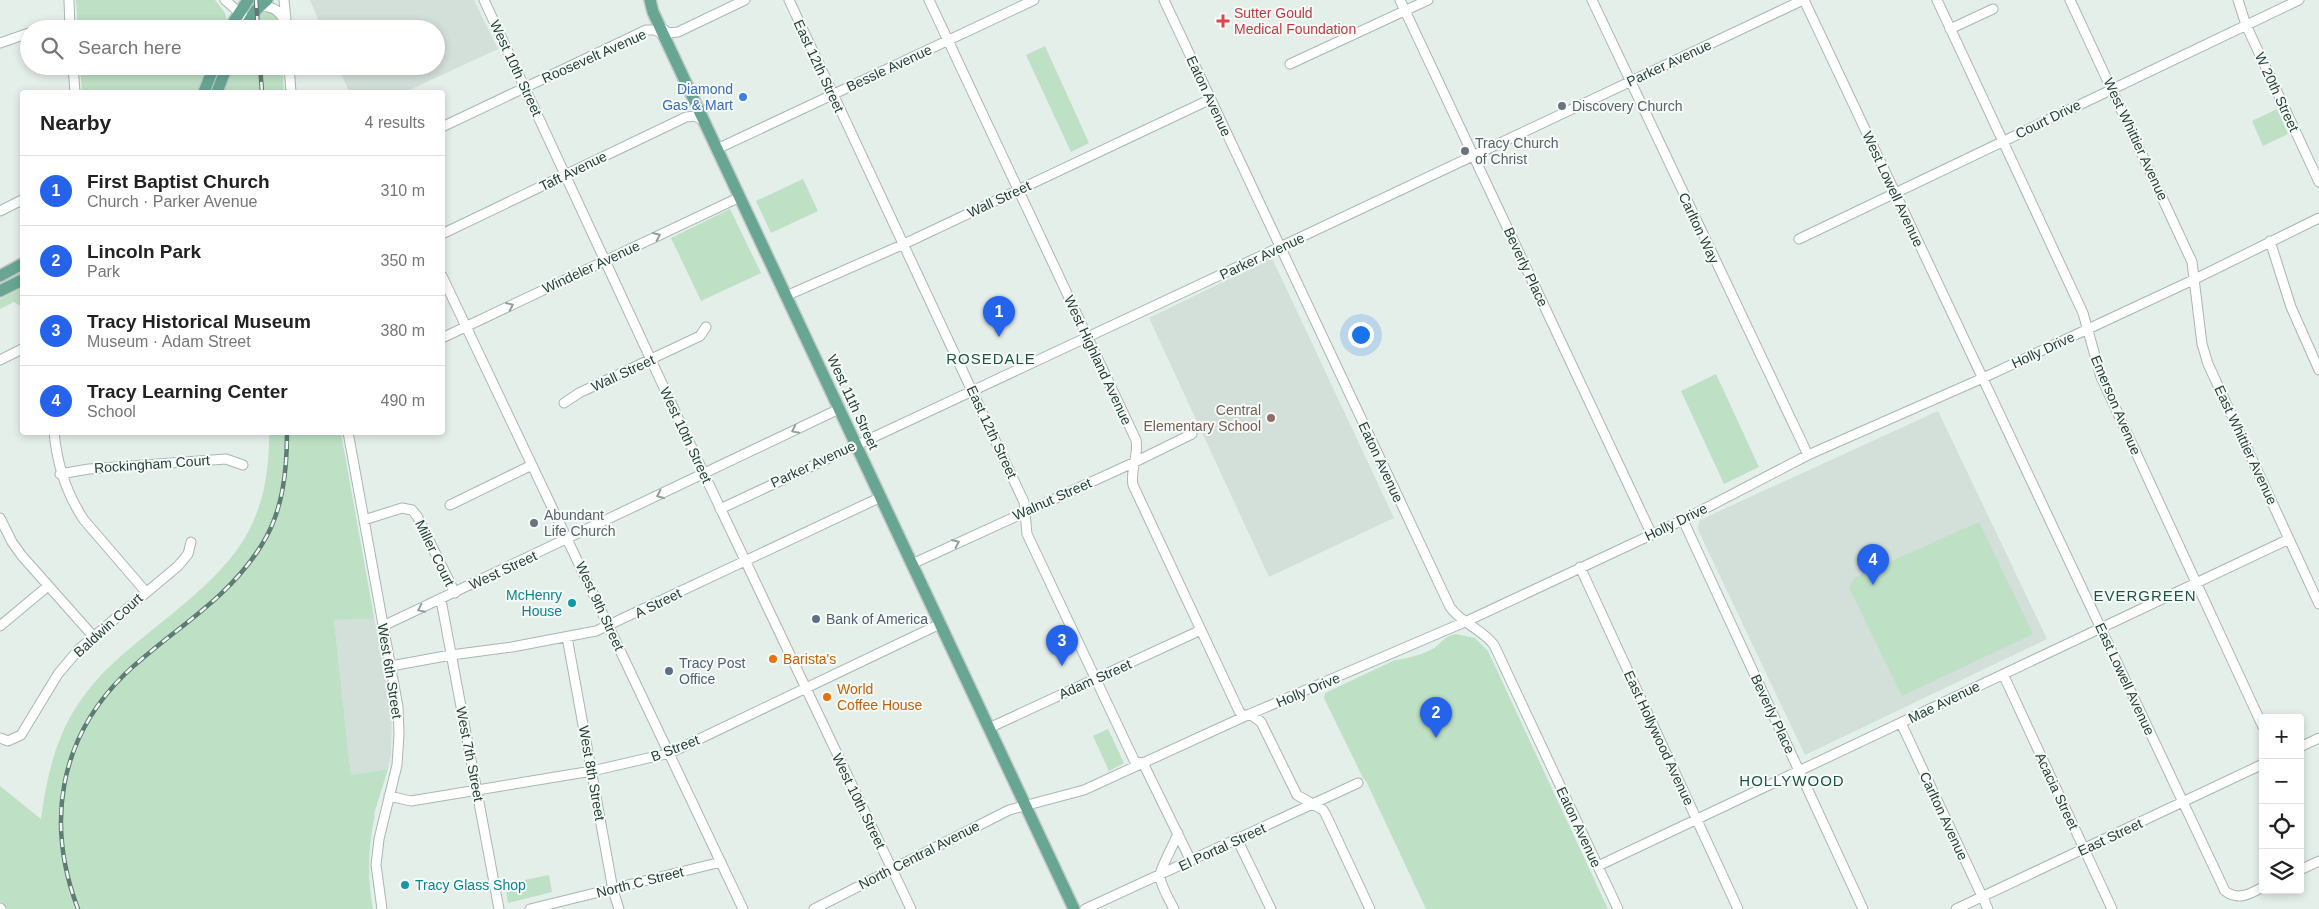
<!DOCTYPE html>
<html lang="en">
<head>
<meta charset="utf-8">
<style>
  :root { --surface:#fff; --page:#f6f6f6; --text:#222; --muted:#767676; --line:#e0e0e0; --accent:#2563eb }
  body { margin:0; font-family:Helvetica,sans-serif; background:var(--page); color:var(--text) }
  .controls { position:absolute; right:15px; bottom:15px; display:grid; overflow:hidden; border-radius:5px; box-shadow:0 2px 8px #0003 }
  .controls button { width:45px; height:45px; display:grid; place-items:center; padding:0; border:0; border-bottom:1px solid var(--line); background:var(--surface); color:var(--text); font:25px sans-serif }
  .you { position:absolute; left:1360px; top:334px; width:18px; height:18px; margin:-12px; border:4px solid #fff; border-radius:50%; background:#1a73e8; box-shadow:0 0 0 8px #1a73e833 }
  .badge { display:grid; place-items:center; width:32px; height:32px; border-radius:50%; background:var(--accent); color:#fff; font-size:16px; font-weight:700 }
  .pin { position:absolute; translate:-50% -41px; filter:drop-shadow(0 1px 2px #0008) }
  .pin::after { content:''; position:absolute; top:26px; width:18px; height:15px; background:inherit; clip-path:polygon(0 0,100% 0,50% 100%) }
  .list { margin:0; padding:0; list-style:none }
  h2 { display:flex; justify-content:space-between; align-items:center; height:65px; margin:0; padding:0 20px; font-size:21px }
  h2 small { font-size:16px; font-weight:400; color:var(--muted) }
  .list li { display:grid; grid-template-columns:32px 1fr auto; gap:15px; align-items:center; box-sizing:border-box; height:70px; padding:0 20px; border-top:1px solid var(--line) }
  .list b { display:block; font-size:19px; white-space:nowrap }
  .list p { margin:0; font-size:16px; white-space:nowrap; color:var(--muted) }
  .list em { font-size:16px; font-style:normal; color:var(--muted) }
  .icon { flex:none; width:28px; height:28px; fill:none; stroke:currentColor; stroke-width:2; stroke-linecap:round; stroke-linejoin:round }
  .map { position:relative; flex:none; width:2319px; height:909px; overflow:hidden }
  .search { position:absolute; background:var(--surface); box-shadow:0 2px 8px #0003; left:20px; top:20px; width:425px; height:55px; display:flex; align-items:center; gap:12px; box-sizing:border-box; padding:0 18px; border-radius:28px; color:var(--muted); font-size:19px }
  .panel { position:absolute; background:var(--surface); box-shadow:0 2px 8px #0003; left:20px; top:90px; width:425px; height:345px; border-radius:5px }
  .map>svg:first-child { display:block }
</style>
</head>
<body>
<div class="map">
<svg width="2319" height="909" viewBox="0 0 2319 909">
  <rect width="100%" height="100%" fill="#e5efea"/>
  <path fill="#d3dfd9" d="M310,0H474L498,49L405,92H349L338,66H436V29H322Z
    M1272,258L1394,518L1269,577L1149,318Z
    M1938,411L2047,639L1805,755L1699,532L1698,527L1700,520Z
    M374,617L392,714L391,754L388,769L351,775L334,620L371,619Z"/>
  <path fill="#bee0c5" d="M76,0H215C223,11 231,15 223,29H78Z
    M265,12H270L277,16L279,29H250L259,16Z
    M1045,46L1089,143L1071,152L1026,55Z
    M80,66H208L198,92H82Z
    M233,66H282L284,92H222Z
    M2277,109L2288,134L2263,146L2252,121Z
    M803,179L818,211L771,233L756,201Z
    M730,209L761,273L701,301L671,238Z
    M22,288V307L14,302L0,309V299Z
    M1716,374L1759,467L1724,484L1681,391Z
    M269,433H341L374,617L372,619L334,620L351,775L388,769L374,814L375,815C368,846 367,877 373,909H8L0,902V786L41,819C47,774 57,730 86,693C103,670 124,653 146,635C222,573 270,539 269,433Z
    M1979,522L2033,634L1902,696L1849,588L1854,578Z
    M1456,634L1475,638L1488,651L1608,909H1426L1366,781L1363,778L1324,698L1325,693L1395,660C1406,659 1431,653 1439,644C1445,638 1447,636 1456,634Z
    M1108,729L1124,763L1109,771L1093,736Z
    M549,875L552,892L508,903L505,884Z"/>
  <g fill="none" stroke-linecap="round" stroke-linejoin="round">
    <g stroke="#a7b7b1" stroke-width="11">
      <path id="minor" d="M69,0L70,29
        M225,0L243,16
        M284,0L286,20
        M484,0L704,474L911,909
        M789,0L1024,502L1027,534L1135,762L1143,763L1191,861
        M929,0L1136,440C1139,455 1130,470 1133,485L1239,711L1243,716L1250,714L1261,722L1297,795L1323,810L1326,815L1370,909
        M1164,0L1450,607C1461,623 1482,629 1494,645L1618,909
        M1400,0L1652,535
        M1592,0L1808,455
        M1804,0L2225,891C2238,901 2250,894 2263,887
        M1937,0L2083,313L2101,377L2263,727
        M2070,0L2192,262L2202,344L2208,364L2319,604
        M2238,0L2246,25L2319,182
        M261,6C275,7 280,11 286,24
        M660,27L669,33L678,32L745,0
        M41,29L70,25
        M1950,29L1993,9
        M0,43L29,33
        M1290,64L1428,0
        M73,66L75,92
        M289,66L291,92
        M442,127L646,30H655L664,35
        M717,149L1034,0
        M0,211L22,200
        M442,234L686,117L695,116L704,121
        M1799,239L2299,0
        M2270,241L2291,307L2319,370
        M442,276L743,909
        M786,296L904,244L1211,99
        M442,338L740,197
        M0,360L22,349
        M564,403L579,393L700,336L706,327
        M54,432C57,465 66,493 84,520L146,592
        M348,432L398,707L399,734L397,765L379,839L376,865L382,909
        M60,474L89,469L226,459L243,465
        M450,505L532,465
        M720,509L1280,247L1803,0
        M0,518L12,542L22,556L93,636
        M364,520L402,508L412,510L417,516L455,593
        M1683,520L1863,909
        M912,564L1135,462L1192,434
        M1580,567L1738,909
        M441,600L499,909
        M0,626L48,586
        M383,626L839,409
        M567,637L613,890L619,909
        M391,666L451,655L512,647L596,631L881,497
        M2003,674L2112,909
        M1901,723L1988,909
        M989,728L1201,630
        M0,738L8,741L21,735L58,674L79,649L178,566L188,554L191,542
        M2300,747L2319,738
        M389,796L411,801L592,771L670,753L940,624
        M1237,839L1271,909
        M1598,866L2289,539
        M2300,870L2319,861
        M0,908L1,909
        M530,909L721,862
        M814,909L1009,810L1084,790L1250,714L1467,621L1683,520L1808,455L1983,378L2193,280L2319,218
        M1085,909L1358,783
        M1174,909C1169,899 1161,887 1160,876C1159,871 1175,842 1178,833
        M1956,909L2263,764"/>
    </g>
    <g stroke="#c1cac7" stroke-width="14">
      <path id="major" d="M650,0L653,12L664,36L1074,909
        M229,29L248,0
        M244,29L256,10L267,0
        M204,92L214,66
        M217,92L227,66
        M0,276L22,264
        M0,291L22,280"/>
    </g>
    <use href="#minor" stroke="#fff" stroke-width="9"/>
    <use href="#major" stroke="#69a593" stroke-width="11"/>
    <g stroke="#5e7c73" stroke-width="4.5">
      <path id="rail" d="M256,0L258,29
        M260,66L262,92
        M78,909C46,825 58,740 124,675C171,630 225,603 261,546C283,512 287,471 287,432"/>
    </g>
    <use href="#rail" stroke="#f6fbf8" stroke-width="2.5" stroke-dasharray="8" stroke-linecap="butt"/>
  </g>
  <defs><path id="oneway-chevron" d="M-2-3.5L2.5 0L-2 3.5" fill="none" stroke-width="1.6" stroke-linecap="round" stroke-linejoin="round" transform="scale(1.25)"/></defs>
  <g stroke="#91a09c">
    <use href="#oneway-chevron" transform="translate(657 236) rotate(-25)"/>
    <use href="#oneway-chevron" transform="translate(510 306) rotate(-25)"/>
    <use href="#oneway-chevron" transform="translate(795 430) rotate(154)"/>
    <use href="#oneway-chevron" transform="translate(660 495) rotate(155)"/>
    <use href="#oneway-chevron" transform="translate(956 543) rotate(-25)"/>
    <use href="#oneway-chevron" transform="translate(421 609) rotate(154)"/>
  </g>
  <path fill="#e0444e" stroke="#f6fbf8" stroke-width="2" d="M1220.5 13.5h5v5h5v5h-5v5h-5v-5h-5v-5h5z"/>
  <circle fill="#3f7fe0" stroke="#f6fbf8" stroke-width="2" cx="743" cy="97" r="5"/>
  <g fill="#6b7280" stroke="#f6fbf8" stroke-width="2">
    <circle cx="1562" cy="106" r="5"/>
    <circle cx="1465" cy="151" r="5"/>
    <circle cx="534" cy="523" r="5"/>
  </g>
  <circle fill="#8d6e63" stroke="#f6fbf8" stroke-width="2" cx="1271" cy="418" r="5"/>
  <g fill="#0f9aa8" stroke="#f6fbf8" stroke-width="2">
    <circle cx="572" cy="603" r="5"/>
    <circle cx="405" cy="885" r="5"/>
  </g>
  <g fill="#5c6f8a" stroke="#f6fbf8" stroke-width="2">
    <circle cx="816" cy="619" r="5"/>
    <circle cx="669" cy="671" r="5"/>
  </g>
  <g fill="#e8710a" stroke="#f6fbf8" stroke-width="2">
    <circle cx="773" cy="659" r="5"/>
    <circle cx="827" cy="697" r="5"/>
  </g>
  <g text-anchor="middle" stroke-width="4" stroke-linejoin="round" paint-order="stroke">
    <g font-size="14" fill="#be3a42" stroke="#f6fbf8" text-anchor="start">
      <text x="1234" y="18">Sutter Gould<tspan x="1234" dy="16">Medical Foundation</tspan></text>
    </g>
    <g font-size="14" fill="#234138" stroke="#f6fbf8">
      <text transform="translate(594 56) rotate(-24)" y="5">Roosevelt Avenue</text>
      <text transform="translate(1669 63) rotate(-25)" y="5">Parker Avenue</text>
      <text transform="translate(819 66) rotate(65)" y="5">East 12th Street</text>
      <text transform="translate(516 68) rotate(65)" y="5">West 10th Street</text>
      <text transform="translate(889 68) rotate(-25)" y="5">Bessle Avenue</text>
      <text transform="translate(2277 92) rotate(65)" y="5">W 20th Street</text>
      <text transform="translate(1209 96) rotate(65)" y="5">Eaton Avenue</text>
      <text transform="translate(2048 119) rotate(-26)" y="5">Court Drive</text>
      <text transform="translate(2136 139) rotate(65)" y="5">West Whittier Avenue</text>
      <text transform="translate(573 171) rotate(-26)" y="5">Taft Avenue</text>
      <text transform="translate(1893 189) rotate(65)" y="5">West Lowell Avenue</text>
      <text transform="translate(999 199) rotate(-25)" y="5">Wall Street</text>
      <text transform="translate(1699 228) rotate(65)" y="5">Carlton Way</text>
      <text transform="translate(1262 256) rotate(-25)" y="5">Parker Avenue</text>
      <text transform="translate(591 267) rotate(-25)" y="5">Windeler Avenue</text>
      <text transform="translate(1526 267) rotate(65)" y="5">Beverly Place</text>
      <text transform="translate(2043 350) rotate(-25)" y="5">Holly Drive</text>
      <text transform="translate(1098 360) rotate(65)" y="5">West Highland Avenue</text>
      <text transform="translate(623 373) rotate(-25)" y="5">Wall Street</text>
      <text transform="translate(853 402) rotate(65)" y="5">West 11th Street</text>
      <text transform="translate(2116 405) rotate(67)" y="5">Emerson Avenue</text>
      <text transform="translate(992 432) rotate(65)" y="5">East 12th Street</text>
      <text transform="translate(686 435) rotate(65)" y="5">West 10th Street</text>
      <text transform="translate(2246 445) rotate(65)" y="5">East Whittier Avenue</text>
      <text transform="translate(1381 462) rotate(65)" y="5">Eaton Avenue</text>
      <text transform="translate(152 464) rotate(-4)" y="5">Rockingham Court</text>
      <text transform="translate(813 464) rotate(-25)" y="5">Parker Avenue</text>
      <text transform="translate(1052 499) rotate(-24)" y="5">Walnut Street</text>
      <text transform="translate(1676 522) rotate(-26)" y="5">Holly Drive</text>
      <text transform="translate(435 553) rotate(64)" y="5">Miller Court</text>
      <text transform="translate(503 570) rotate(-25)" y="5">West Street</text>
      <text transform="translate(658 603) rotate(-26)" y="5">A Street</text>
      <text transform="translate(600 606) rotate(65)" y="5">West 9th Street</text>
      <text transform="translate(108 625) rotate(-42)" y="5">Baldwin Court</text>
      <text transform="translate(390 671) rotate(81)" y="5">West 6th Street</text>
      <text transform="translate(1095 679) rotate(-24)" y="5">Adam Street</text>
      <text transform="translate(2125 679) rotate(65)" y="5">East Lowell Avenue</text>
      <text transform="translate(1308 690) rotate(-23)" y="5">Holly Drive</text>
      <text transform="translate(1944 702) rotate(-26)" y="5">Mae Avenue</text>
      <text transform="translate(1773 714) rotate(65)" y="5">Beverly Place</text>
      <text transform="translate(1659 738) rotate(65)" y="5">East Hollywood Avenue</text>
      <text transform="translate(675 748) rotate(-21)" y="5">B Street</text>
      <text transform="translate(470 754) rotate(79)" y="5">West 7th Street</text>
      <text transform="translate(592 773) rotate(80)" y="5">West 8th Street</text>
      <text transform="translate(2057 791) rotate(65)" y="5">Acacia Street</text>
      <text transform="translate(859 801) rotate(64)" y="5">West 10th Street</text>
      <text transform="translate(1944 816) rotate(65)" y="5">Carlton Avenue</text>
      <text transform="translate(1579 827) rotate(65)" y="5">Eaton Avenue</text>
      <text transform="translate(2110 837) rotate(-25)" y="5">East Street</text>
      <text transform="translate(1222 847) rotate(-25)" y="5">El Portal Street</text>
      <text transform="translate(919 855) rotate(-27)" y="5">North Central Avenue</text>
      <text transform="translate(640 882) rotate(-14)" y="5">North C Street</text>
    </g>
    <g font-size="14" fill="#366cbe" stroke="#f6fbf8" text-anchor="end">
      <text x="733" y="94">Diamond<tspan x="733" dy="16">Gas &amp; Mart</tspan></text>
    </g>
    <g font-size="14" fill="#5b616d" stroke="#f6fbf8" text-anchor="start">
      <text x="1572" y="111">Discovery Church</text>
      <text x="1475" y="148">Tracy Church<tspan x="1475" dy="16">of Christ</tspan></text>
      <text x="544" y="520">Abundant<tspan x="544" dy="16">Life Church</tspan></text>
    </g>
    <g font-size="14" fill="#785e54" stroke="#f6fbf8" text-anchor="end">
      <text x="1261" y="415">Central<tspan x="1261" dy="16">Elementary School</tspan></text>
    </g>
    <g font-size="14" fill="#0d838f" stroke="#f6fbf8" text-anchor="end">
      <text x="562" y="600">McHenry<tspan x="562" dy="16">House</tspan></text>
      <text x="415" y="890" text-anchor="start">Tracy Glass Shop</text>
    </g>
    <g font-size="14" fill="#4e5e75" stroke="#f6fbf8" text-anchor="start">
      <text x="826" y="624">Bank of America</text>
      <text x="679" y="668">Tracy Post<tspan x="679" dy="16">Office</tspan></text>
    </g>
    <g font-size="14" fill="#c56008" stroke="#f6fbf8" text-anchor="start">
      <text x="783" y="664">Barista's</text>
      <text x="837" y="694">World<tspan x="837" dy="16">Coffee House</tspan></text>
    </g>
    <g font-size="15" letter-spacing="1" fill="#1e5445" stroke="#f6fbf8">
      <text x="991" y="364">ROSEDALE</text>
      <text x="2145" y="601">EVERGREEN</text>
      <text x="1792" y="786">HOLLYWOOD</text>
    </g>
  </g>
</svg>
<div class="controls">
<button>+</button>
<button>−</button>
<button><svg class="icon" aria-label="locate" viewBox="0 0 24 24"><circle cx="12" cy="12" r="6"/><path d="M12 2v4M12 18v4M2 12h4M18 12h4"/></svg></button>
<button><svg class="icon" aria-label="layers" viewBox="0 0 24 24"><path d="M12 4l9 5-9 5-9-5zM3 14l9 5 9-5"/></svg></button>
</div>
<div class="you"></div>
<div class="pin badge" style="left:999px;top:337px">1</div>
<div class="pin badge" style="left:1436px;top:738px">2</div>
<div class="pin badge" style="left:1062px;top:666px">3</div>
<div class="pin badge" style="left:1873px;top:585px">4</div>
<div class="search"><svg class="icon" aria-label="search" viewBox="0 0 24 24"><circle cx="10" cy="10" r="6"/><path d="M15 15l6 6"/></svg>Search here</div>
<section class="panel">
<h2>Nearby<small>4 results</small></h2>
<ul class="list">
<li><span class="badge">1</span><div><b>First Baptist Church</b><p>Church · Parker Avenue</p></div><em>310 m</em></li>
<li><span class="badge">2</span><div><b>Lincoln Park</b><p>Park</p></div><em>350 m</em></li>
<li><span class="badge">3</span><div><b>Tracy Historical Museum</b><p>Museum · Adam Street</p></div><em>380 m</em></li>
<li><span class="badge">4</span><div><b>Tracy Learning Center</b><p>School</p></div><em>490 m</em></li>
</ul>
</section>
</div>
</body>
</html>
